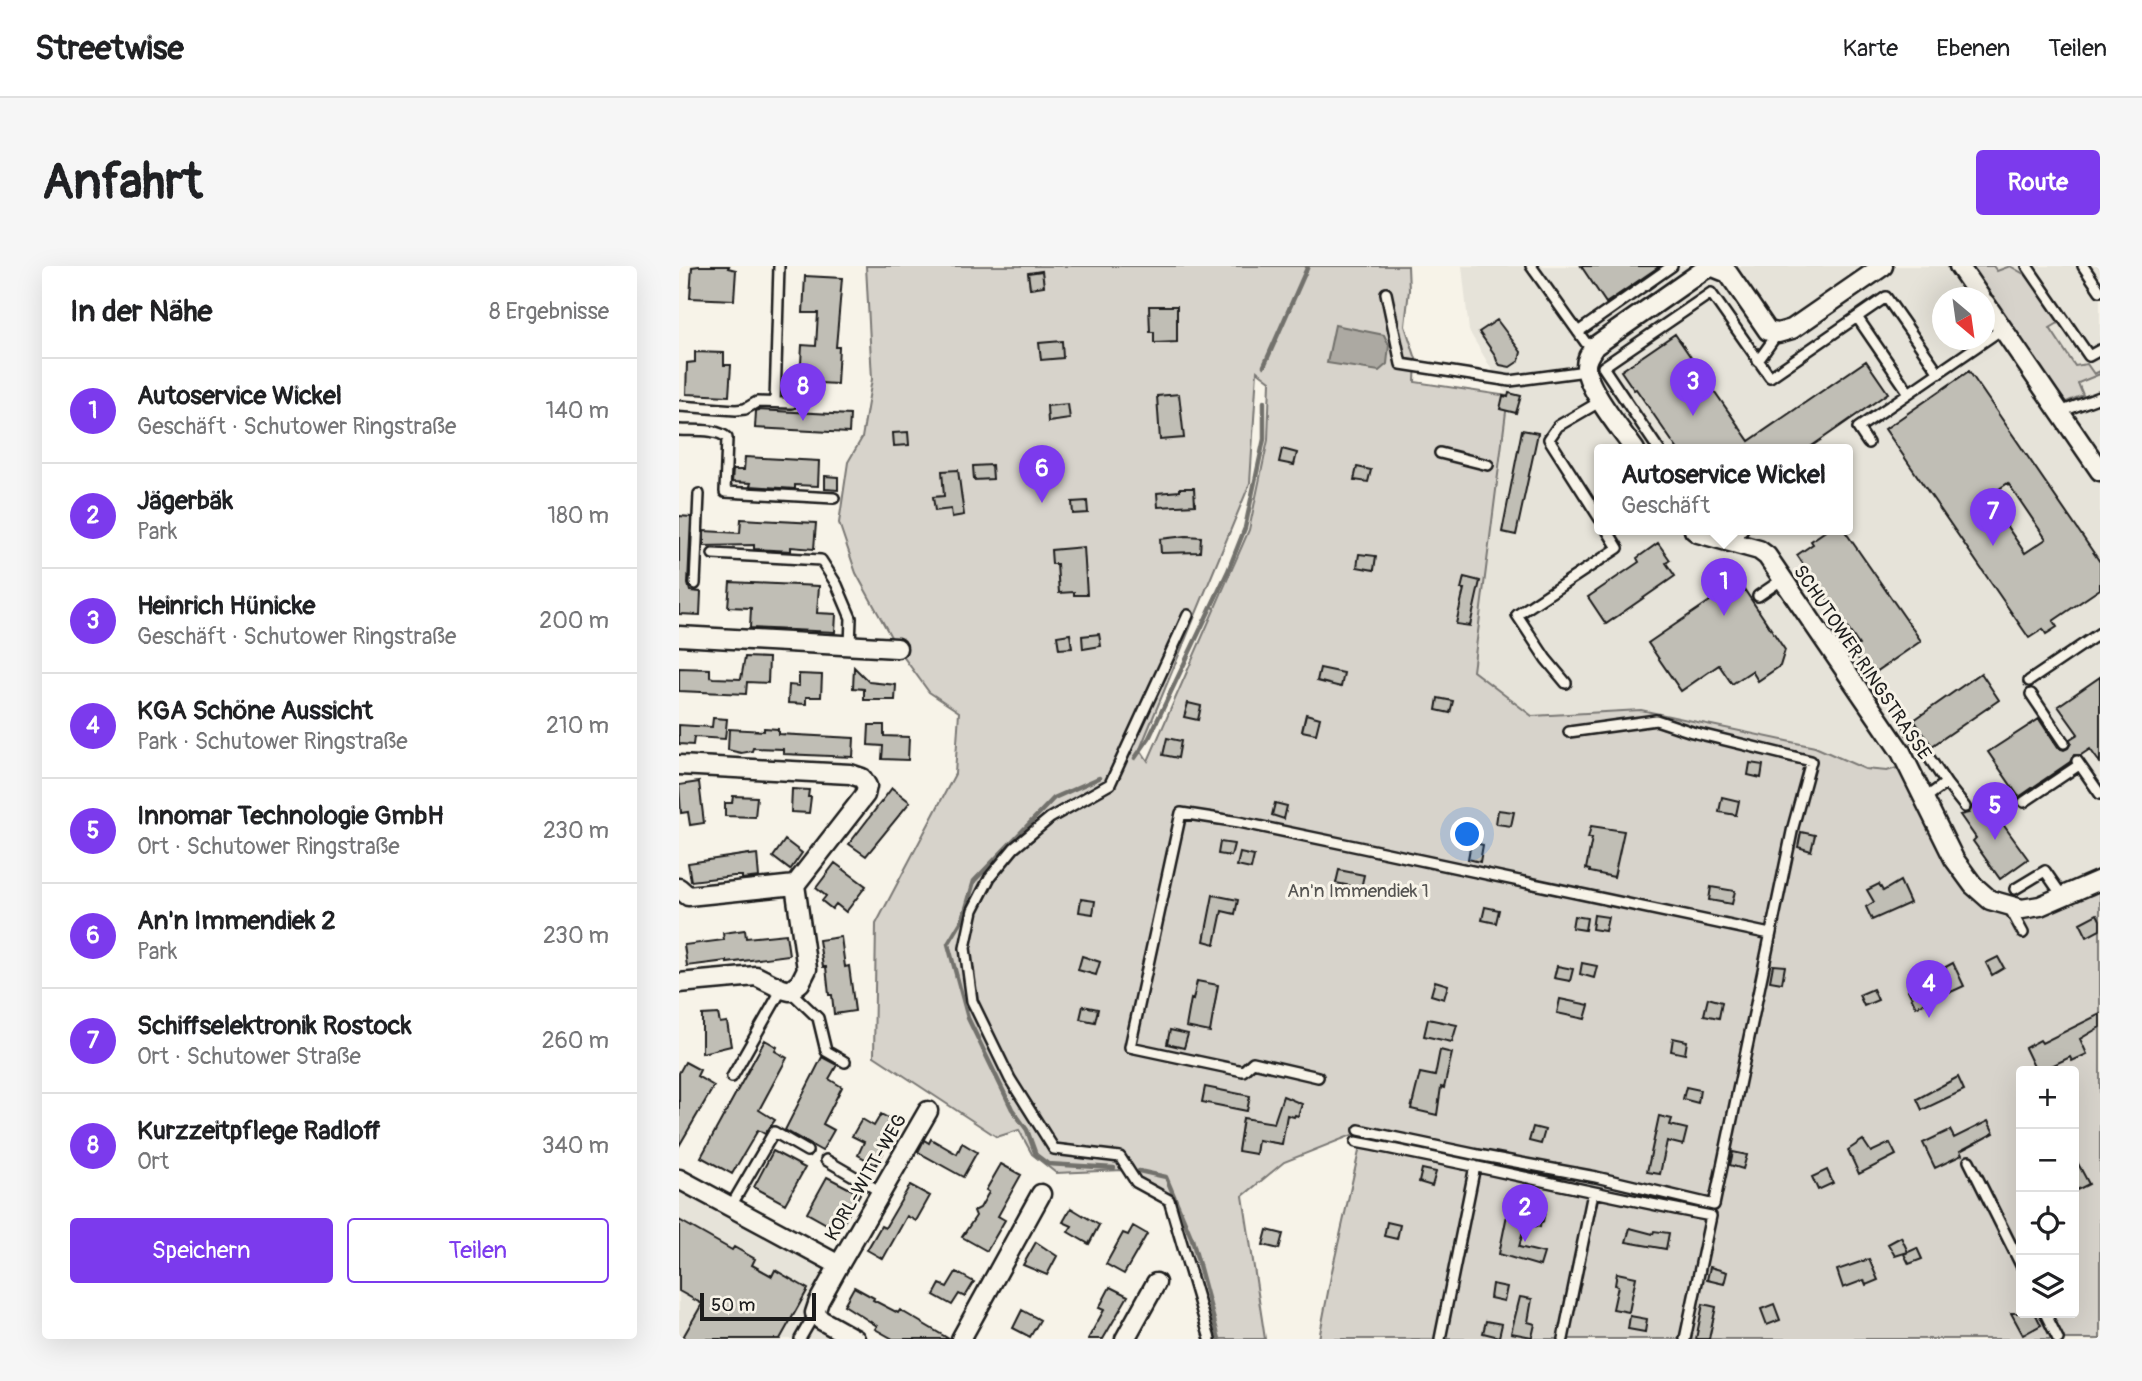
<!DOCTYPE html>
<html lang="de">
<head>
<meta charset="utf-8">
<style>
  :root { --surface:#fff; --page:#f6f6f6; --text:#202124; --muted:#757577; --line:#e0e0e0; --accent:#7c3aed }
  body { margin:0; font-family:Pangolin,sans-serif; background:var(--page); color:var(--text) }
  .controls { position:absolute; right:21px; bottom:21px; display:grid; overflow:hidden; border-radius:7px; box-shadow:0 7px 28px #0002 }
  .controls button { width:63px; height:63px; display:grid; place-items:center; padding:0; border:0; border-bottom:2px solid var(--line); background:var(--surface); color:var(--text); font:35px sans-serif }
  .compass { position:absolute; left:1253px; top:21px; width:63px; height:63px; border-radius:50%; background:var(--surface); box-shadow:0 7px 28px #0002; rotate:151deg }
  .scale { position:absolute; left:21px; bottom:18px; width:116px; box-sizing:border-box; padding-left:7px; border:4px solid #1c1c1c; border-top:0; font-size:19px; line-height:24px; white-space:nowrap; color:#1c1c1c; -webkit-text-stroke:5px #f7f3e8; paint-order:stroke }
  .you { position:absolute; left:789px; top:569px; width:24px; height:24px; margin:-18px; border:5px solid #fff; border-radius:50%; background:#1a73e8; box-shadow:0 0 0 10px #1a73e833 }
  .badge { display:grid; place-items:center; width:46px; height:46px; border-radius:50%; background:var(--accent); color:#fff; font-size:23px; font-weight:700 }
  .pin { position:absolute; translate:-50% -58px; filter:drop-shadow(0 2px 4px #0008) }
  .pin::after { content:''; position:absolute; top:37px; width:24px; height:21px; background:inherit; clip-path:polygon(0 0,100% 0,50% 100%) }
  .popup { position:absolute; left:915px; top:178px; width:259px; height:91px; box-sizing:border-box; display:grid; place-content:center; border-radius:7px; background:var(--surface); filter:drop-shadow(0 2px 5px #0005); font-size:23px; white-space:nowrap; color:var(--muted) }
  .popup b { font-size:26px; color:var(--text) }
  .popup::after { content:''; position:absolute; left:50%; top:100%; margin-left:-14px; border:14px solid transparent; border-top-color:var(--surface) }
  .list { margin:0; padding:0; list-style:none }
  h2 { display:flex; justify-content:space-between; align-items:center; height:91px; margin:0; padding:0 28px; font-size:30px }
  h2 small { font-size:23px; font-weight:400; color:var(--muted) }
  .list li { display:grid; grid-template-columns:46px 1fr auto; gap:21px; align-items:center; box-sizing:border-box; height:105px; padding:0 28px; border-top:2px solid var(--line) }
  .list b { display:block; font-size:26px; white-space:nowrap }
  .list p { margin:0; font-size:23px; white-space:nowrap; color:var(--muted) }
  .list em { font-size:23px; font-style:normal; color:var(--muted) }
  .actions { display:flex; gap:14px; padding:21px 28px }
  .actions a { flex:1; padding:16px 0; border:2px solid var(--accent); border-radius:7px; text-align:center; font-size:24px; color:var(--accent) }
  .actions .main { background:var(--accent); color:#fff }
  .icon { flex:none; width:38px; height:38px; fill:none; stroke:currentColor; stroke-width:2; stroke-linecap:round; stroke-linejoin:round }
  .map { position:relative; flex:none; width:1421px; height:1073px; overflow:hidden; border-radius:7px }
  header { display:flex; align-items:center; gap:42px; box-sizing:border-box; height:98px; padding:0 35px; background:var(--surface); border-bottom:2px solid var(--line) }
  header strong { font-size:33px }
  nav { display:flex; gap:38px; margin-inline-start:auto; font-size:24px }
  .intro { display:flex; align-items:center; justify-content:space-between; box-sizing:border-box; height:168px; padding:0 42px }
  h1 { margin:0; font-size:49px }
  .button { padding:18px 32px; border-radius:7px; background:var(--accent); color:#fff; font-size:24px; font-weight:700 }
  main { display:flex; gap:42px; padding:0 42px }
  aside { flex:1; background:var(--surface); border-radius:7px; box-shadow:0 7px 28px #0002 }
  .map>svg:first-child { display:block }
</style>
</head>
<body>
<header>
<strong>Streetwise</strong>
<nav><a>Karte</a><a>Ebenen</a><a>Teilen</a></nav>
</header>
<div class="intro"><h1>Anfahrt</h1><a class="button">Route</a></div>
<main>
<aside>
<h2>In der Nähe<small>8 Ergebnisse</small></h2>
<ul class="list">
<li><span class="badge">1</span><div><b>Autoservice Wickel</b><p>Geschäft · Schutower Ringstraße</p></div><em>140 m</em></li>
<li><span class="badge">2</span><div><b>Jägerbäk</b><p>Park</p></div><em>180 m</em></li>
<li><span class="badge">3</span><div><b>Heinrich Hünicke</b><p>Geschäft · Schutower Ringstraße</p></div><em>200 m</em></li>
<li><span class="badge">4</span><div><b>KGA Schöne Aussicht</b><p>Park · Schutower Ringstraße</p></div><em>210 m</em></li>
<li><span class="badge">5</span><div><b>Innomar Technologie GmbH</b><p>Ort · Schutower Ringstraße</p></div><em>230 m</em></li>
<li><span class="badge">6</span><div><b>An'n Immendiek 2</b><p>Park</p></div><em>230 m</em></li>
<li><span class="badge">7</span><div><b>Schiffselektronik Rostock</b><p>Ort · Schutower Straße</p></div><em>260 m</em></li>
<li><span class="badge">8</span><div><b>Kurzzeitpflege Radloff</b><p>Ort</p></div><em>340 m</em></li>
</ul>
<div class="actions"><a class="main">Speichern</a><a>Teilen</a></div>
</aside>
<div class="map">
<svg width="1421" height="1073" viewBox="0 0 1421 1073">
  <rect width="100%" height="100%" fill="#f7f3e8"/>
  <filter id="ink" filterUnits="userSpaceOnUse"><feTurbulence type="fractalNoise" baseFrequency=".0143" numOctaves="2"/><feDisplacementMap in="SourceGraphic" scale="14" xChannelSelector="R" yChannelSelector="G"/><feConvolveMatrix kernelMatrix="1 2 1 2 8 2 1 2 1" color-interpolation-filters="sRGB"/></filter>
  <g filter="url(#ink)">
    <path fill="#e6e3d9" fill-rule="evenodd" d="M783,0H1421V620L1346,649H1328L1316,645L1304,640L1288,625L1208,505L1186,503L1137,481L962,444L853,450L794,405L829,131L790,65ZM1264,32H1306V74H1264ZM921,184H1169V264H921Z
      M0,913L160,999L136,1047L176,1073H0Z"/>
    <path fill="#d7d3cb" stroke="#7a7874" stroke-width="2" fill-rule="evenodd" d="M187,0H729L730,24L726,60L737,93L736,116L829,130L794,405L853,450L962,444L1136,481L1186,503L1208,505L1221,501C1243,546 1281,659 1345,649C1352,648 1359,644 1365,642C1384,634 1402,627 1421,620V1073H640L653,1005L683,872L673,869L605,896L564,930L586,1073H527L500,972L482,930L444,904L377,907L353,888L340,864L318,871L195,790L197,658L276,508L280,446L250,426L218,382L177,307L160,257L169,196L183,172L193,113ZM578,105L591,115L589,174L570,264L469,495L461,483L571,217ZM1342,805H1395V1047H1342Z
      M1291,0H1314L1318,5L1331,0L1350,11L1381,56L1371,62L1396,100L1408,98L1415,108L1421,105V108L1399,117L1404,129L1385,137Z"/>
    <path fill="#aca9a2" stroke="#72716c" stroke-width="2" d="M656,59L705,69L710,79L708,98L700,105L648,97Z"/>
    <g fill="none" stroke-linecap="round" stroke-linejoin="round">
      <path stroke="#72716c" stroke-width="4.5" d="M585,100L629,0
        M456,492L470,472L549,305L566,262L585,173V136
        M420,512L375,532L295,615L284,653L269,678L289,752L333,843L348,864L357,889L369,898L435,902
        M460,905L487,911L513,973L540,1073"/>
    </g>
    <path fill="#c0beb5" stroke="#1c1c1c" stroke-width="2" fill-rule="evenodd" d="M20,0H50L49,2L57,4L55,34L11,32L13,1Z
      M902,0H981L927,37Z
      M363,5L365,20L351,22L349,7Z
      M126,10L163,12L157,81H160L158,118L121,116L123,79L137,80L139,47H124Z
      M470,40H498V76L475,77V66H471Z
      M818,54L842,86L840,95L831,101L821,99L818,95L816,89L800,66Z
      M996,68L1022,106L1026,104L1032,114L1029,116L1070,175L1187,95L1209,127L1127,184H999L957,123L955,124L942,105Z
      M383,75L384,92L362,94L360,77Z
      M16,86L45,87V99H52L50,130L7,128L8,97L16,96Z
      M1290,105L1421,296V323L1374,355L1378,361L1367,368L1364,363L1350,372L1206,163ZM1329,217L1367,273L1346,287L1308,231Z
      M830,127L842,130L837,147L821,143L824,130L829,131Z
      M500,128L505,172L481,174L478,130Z
      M389,138L391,153L369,156L368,140Z
      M79,144L171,149L170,167L76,162L77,145Z
      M843,164L859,167L837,269L823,266Z
      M229,166L230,179L215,180L214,167Z
      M603,183L618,187L615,199L600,196Z
      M66,191L140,195L139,220L116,219V223L71,220L72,217L53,216L54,204H65Z
      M313,199L314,213L295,214L294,200Z
      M678,201L692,204L689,216L675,214Z
      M279,204L285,249L273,251L272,243L256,245L254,231L265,230L263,205Z
      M146,210L159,211V224L146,223Z
      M501,222H515L516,239L479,241L478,227L501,225Z
      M408,235L409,247L394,248L393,236Z
      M0,250L12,251L9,318L11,325L22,326L21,349L0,348Z
      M62,253L137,257L135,283L112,281V285L75,283V279L25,280V265L61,267Z
      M1148,264H1165L1242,375L1191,410L1173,384L1180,379L1118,289L1134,278L1132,275Z
      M507,270L522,271L521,286L482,287L481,273Z
      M979,277L991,294L987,297L996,310L927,358L909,331L960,296L958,292Z
      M405,281L408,329H395V326L380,327L378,298H373L372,284Z
      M680,288L697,290L695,304L678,301Z
      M785,311L801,315L791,360L777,358L785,323H782Z
      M51,316L140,320L138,347L157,348L156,366L71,362L72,342L49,341Z
      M1050,322L1065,323L1106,384L1101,400L1079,415L1073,405L1053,418L1040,399L1002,425L969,377Z
      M391,368L393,382L380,383L378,370Z
      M420,368L422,380L404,383L403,370Z
      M66,391L90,392L89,417L68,416L67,428L0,425V402L31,403V411L34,412L62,413Z
      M175,401L190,416L217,419L216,434H185V423L174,422Z
      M641,402L665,407L662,421L638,415Z
      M1302,407L1320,434L1253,480L1235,454Z
      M120,408L143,409L142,431H127V438L109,437L110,419L120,420Z
      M1421,411V497L1411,483L1402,489H1395L1391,496L1340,531L1309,486L1360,453L1379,482L1385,484L1389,482L1392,477L1391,473L1399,468L1379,440Z
      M759,432L774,435L771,447L757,444Z
      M509,437L522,440L519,454L505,451Z
      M627,448L641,452L637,468L623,465Z
      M34,452L48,453L46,473L15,471L14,479L0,478V459L33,461Z
      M190,459H205V470L230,471L229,494L203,493L204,480L189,479Z
      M85,462L99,463V468L175,472L174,491L104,488V483L74,482L73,485L62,487L49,484L50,463L85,465Z
      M488,472L502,475L499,492L484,489Z
      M1071,497L1084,499L1082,512L1069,509Z
      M20,516L25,557L11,559L9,546L2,547L0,519Z
      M213,522L231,536L187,590L170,578Z
      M113,523L130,524L129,531H132L130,547L112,546Z
      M54,530L78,531L76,551L46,550V537H53Z
      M1043,531L1060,535L1057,549L1040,546Z
      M1305,532L1349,593L1321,613L1294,575L1297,572L1281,549L1290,547L1293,541Z
      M596,537L608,540L605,553L593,549Z
      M819,544L835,546L832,560L817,558Z
      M912,560L945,565L935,611L911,606V604L907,603L913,572H909Z
      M1122,566L1136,569L1132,585L1119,581Z
      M106,574L123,587L111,604L94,591Z
      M541,576L555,578L552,590L539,588Z
      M792,576L804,579L801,596L789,593Z
      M561,587L575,590L572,603L558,600Z
      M70,588V589L78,588L80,611L63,613V610H55L12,615L9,597Z
      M156,597L187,620L167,646L157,638L153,643L143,635L147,630L137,622Z
      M660,604L685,609L682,622L657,617Z
      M1221,615L1231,637L1193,654L1187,641L1195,636L1188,624L1200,618L1204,625Z
      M1032,621L1056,625L1053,638L1030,634Z
      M534,629L559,634L556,648L543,645L536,678L525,675Z
      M402,633L416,635L414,648L400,646Z
      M806,641L820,644L817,657L803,654Z
      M1418,648L1421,654V664L1408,671L1401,657Z
      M915,649L929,651L926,665L913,663Z
      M895,650L908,652L906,664L893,662Z
      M66,664L67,672L107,668L110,689L48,697V695L8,700L5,679L45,674L44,667Z
      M162,671L166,701L170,700L176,745L155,748L153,729H150L147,701H144L140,674Z
      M403,690L421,696L417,709L399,704Z
      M1319,691L1325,702L1313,709L1307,697Z
      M903,697L918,700L915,712L901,708Z
      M1274,697L1285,720L1272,726L1271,724L1237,741L1229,724L1262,707L1261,704Z
      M1094,699L1106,700L1103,717L1091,715Z
      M878,700L894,703L891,715L875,712Z
      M518,715L539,719L531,766L507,761L512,733L514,734Z
      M756,715L769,719L765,733L752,729Z
      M1194,723L1199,734L1185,740L1180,729Z
      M1029,732L1043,736L1040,752L1025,749Z
      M881,733L910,739L906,753L878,747Z
      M404,740L419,743L416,756L401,753Z
      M39,748L41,757L48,756L52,780L23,787V749Z
      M1421,748V761L1401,773L1408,788L1393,795L1391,791L1362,805H1357L1346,782L1361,774L1363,777Z
      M749,753L778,759L773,776L745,770Z
      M491,764L509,768L505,782L488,778Z
      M994,772L1008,775L1006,788L992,785Z
      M86,774L98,781L96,785L108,792L80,844L96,854L86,868L79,864L53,908L22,891Z
      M761,784L773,787L765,822L762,821L758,849L732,843L741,807L756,810Z
      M143,791L158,799L150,813L163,821L144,858L155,864L143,885L106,864Z
      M6,796L21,804L18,810L35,820L0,880V807Z
      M1279,811L1285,824L1243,844L1238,833Z
      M526,821L571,830L568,845L523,836Z
      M1007,821L1021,824L1019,837L1004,833Z
      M604,830L623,838L619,850L616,849L615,851L608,849L603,878L579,874L577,888L559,885L564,852L595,857Z
      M202,848L218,857L202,885L204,887L197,899L179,889L185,876L173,870L183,853L195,860Z
      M980,850L993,853L991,859L1008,863L1004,879L988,875L981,908L968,906Z
      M1309,855L1315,867L1281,885L1283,889L1256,902L1244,877L1271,864L1275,872Z
      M854,861L866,864L862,878L850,875Z
      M252,873L278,888L283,877L298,886L284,911L239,886L245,874L250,877Z
      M1184,874L1192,886L1211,877L1217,889L1180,908L1169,884Z
      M94,885L126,902L106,938L75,921Z
      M1054,886L1068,889L1064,903L1051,899Z
      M1395,890L1410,918L1398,924L1395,917Z
      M322,898L342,909L319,950L326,954L308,985L283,971L297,950L295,945L301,942L310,926L307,924Z
      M743,903L757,906L753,920L740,916Z
      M1148,904L1154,917L1139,924L1133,911Z
      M148,911L181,928L160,965L128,947Z
      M231,919L251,930L237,955L228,950L204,993L188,984L202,960L206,962Z
      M852,937L867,939L864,956L862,955L861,961L846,958L840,981L865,987L861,1000L820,988L830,939L851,943Z
      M392,942L420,959L410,978L389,966L393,960L384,956Z
      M0,954L53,984L55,981L76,993L73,999L93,1010L96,1004L129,1023L101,1073H3L23,1038L0,1025Z
      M708,956L721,959L718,973L705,970Z
      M454,960L468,968L445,1008L427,998L444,967L449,969Z
      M951,962L974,968L975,965L990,967L987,983L947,976Z
      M588,964L604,968L600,983L584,979Z
      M1222,971L1229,986L1216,990L1209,978Z
      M357,976L378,990L368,1009L344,999Z
      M1238,982L1243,993L1230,998L1225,988Z
      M1190,993L1199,1014L1187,1019L1185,1014L1164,1022L1158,1004Z
      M1031,1001L1048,1006L1045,1018L1028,1014Z
      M277,1006L295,1016L286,1031L280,1028L273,1039L255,1029L261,1018L268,1021Z
      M938,1007L957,1011L950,1046L934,1043L939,1020L936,1019Z
      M813,1018L828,1021L825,1035L811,1032Z
      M175,1021L195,1032L194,1034L219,1047L221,1044L270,1073H214L196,1063L198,1060L165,1039Z
      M431,1021L449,1030L424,1073H409L425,1044L420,1042Z
      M841,1031L853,1033L849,1056L856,1058L853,1071L832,1067Z
      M1024,1038L1037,1041L1030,1073H1017Z
      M1095,1038L1101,1054L1088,1059L1082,1043Z
      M343,1044L361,1054L351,1071L334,1062Z
      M1332,1047H1356L1362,1059L1344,1069Z
      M951,1050L968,1053L966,1066L949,1063Z
      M807,1055L823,1058L820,1071L804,1067Z"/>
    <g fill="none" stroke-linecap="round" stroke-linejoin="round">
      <g stroke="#1c1c1c" stroke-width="14">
        <path id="lane" d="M852,0L907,77L916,80
          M1348,0L1410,90L1421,84
          M1404,0L1421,25
          M707,27L722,98L831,115L907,105
          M1178,51L1230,127
          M899,66L993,0
          M1079,95L1099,67
          M96,136L100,0
          M0,140L57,144L66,143L78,136L113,137
          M1381,146L1421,131
          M0,164C14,165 38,162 48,172L46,226L155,232
          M1189,177L1179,162L1323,63
          M980,184L924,101L1032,27L1091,111L1207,31L1260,107
          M761,187L809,199
          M921,253L870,173L879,160L922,135
          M1051,275L1064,264
          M34,288L142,294L158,319L172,352L171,380
          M16,318L20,228
          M1079,330L1104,313
          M509,349L431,518L371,552L335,582L311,611L294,644L286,682L293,735L331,813L375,883L441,891L457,916L490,934L531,1073
          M1350,415L1421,367
          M887,417L867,393L838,349L939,282L928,264
          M1352,428L1385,477
          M1231,463L1267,517L1245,533
          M1398,495L1421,528
          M1267,517L1286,541
          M1345,536L1400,499
          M1336,623L1366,605L1384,631
          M1330,641L1344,667
          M111,725L139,752L147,785L166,796
          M53,811L103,723
          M639,811L574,796L564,805L451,781L502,547L560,556L675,580L1091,668
          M680,864L799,889L917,911L1035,939L1114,561L1132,495L1013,466L977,454L890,466
          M677,876C796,899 913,927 1032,950L1006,1073
          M147,894L202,926
          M1290,895L1342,999
          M52,940L95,866L128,885
          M1366,1047L1379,1073
          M121,1073L136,1047
          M761,1073L796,900
          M884,1073L914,927"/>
      </g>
      <g stroke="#1c1c1c" stroke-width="23">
        <path id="street" d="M1280,0L1302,32
          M1306,37L1421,205
          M956,184C943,165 907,122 907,100C907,92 912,86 916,80L1026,3L1034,1L1049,7L1089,65L1099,67L1113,63L1204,0
          M1015,264L1019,267L1080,284L1088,290L1222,486L1275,593L1294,619L1311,634L1343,643L1361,640L1421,614
          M0,370L218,382
          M0,499L171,508L183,512L188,520L186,529L116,619L128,703L121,717L111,725L103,723L77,710L0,717
          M0,622L9,630L116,619
          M0,913L160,999L140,1035L136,1047L142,1054L176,1073
          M160,999L249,845
          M282,1073L362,928
          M446,1073L477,1017"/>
      </g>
      <use href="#lane" stroke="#f7f3e8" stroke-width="9"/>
      <use href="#street" stroke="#f7f3e8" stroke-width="18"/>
    </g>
  </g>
  <g text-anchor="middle" stroke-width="6" stroke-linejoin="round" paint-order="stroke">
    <g font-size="19" fill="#1c1c1c" stroke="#f7f3e8">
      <text transform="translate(1184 396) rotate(56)" y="7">SCHUTOWER RINGSTRASSE</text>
      <text transform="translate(186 911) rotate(-60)" y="7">KORL-WITT-WEG</text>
    </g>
    <g font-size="19" fill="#545351" stroke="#f7f3e8">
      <text x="679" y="631">An'n Immendiek 1</text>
    </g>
  </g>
</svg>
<div class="controls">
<button>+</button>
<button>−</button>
<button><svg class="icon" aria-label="locate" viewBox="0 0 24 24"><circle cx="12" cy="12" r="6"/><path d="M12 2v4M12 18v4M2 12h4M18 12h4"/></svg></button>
<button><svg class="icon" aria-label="layers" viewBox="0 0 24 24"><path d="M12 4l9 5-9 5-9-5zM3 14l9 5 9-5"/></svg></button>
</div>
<svg class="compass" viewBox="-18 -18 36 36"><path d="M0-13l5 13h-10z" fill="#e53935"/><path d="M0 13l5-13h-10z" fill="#757577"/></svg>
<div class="scale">50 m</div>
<div class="you"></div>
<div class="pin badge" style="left:1045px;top:350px">1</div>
<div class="popup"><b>Autoservice Wickel</b>Geschäft</div>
<div class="pin badge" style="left:846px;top:976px">2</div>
<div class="pin badge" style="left:1014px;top:150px">3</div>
<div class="pin badge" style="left:1250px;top:752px">4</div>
<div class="pin badge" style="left:1316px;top:574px">5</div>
<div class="pin badge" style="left:363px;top:237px">6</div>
<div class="pin badge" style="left:1314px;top:280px">7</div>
<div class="pin badge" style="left:124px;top:155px">8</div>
</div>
</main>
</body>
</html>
